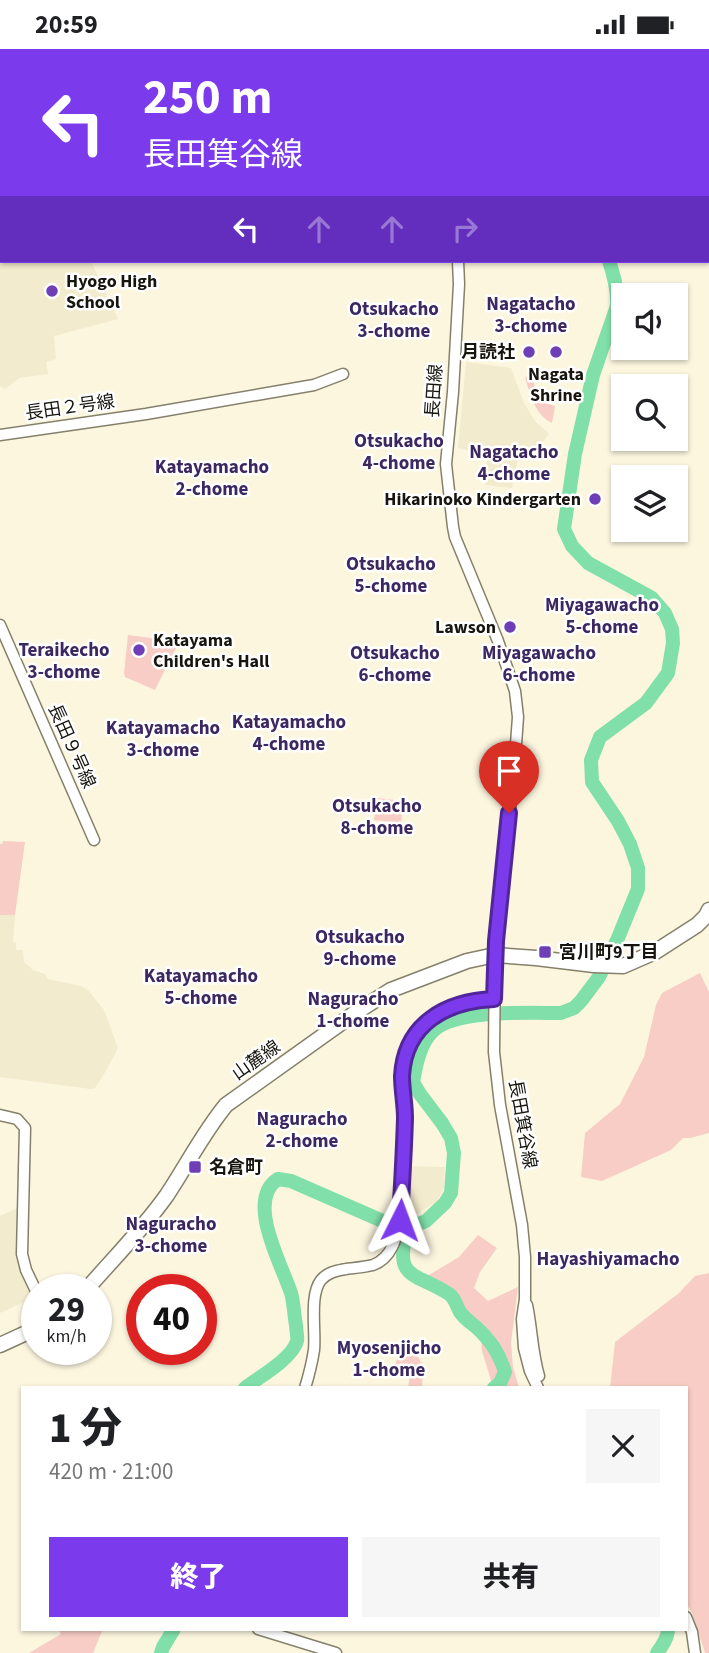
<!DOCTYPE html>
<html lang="ja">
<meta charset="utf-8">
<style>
body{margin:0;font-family:"Source Sans 3","Noto Sans JP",sans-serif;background:#f6f6f6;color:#202124;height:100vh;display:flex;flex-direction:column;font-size:26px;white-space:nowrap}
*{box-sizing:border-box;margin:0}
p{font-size:23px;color:#757577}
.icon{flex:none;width:38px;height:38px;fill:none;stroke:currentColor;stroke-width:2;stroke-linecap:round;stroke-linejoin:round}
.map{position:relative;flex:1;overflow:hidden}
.drawer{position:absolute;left:21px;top:1337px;width:667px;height:245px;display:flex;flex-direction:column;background:#fff;border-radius:0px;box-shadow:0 2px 5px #0004}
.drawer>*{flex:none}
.top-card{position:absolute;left:0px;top:0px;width:710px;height:214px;box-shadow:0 2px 5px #0004;background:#7c3aed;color:#fff;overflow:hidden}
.tools{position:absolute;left:611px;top:234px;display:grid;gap:14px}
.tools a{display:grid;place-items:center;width:77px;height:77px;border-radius:0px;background:#fff;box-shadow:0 2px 5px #0004;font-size:35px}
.speed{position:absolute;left:21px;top:1225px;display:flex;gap:14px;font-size:35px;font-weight:700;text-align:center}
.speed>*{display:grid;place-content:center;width:91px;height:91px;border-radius:50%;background:#fff;box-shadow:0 2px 5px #0004;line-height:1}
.speed small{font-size:18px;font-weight:400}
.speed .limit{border:10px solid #d22;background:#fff;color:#111}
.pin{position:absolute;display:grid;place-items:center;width:60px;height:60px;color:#fff;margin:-72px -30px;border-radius:50% 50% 50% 0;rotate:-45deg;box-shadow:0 0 7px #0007}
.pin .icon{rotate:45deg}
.me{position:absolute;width:77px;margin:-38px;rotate:3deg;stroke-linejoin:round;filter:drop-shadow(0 0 5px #0008)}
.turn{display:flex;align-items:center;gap:24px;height:147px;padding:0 28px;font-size:32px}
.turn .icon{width:91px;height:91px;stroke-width:2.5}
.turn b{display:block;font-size:49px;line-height:60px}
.lanes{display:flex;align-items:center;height:66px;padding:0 28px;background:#0003;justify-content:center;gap:35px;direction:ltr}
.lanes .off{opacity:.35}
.round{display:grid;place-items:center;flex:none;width:74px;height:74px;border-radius:0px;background:#f6f6f6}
.head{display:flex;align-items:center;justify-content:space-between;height:119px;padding:0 28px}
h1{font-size:42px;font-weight:800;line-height:52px}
.cta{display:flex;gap:14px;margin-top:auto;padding:14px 28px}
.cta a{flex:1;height:80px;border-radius:0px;background:#7c3aed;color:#fff;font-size:28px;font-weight:800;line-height:80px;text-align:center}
.cta a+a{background:#f6f6f6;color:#202124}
.status{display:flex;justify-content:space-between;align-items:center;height:49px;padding:0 35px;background:#fff;direction:ltr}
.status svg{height:19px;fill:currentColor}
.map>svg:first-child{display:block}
</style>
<div class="status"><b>20:59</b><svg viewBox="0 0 49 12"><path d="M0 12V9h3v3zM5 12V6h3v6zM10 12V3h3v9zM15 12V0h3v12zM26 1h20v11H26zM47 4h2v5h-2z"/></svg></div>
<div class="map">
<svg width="709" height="1604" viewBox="0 0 709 1604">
<rect width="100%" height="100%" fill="#fcf6df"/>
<path fill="#f3ebcd" d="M2,115V212H91L118,270L54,287L56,310L46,313L48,325L19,329L5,340L0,337V116Z
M466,313L511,319L524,354L535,372L549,385L537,402L518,410L512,439L485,436L487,406L458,399Z
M0,866H15L13,893L16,894V901H23L24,913L33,921L45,925L48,930L81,937L88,941L104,961L118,999L106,1022L95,1039L91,1040L0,1028Z
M406,1117L445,1118L444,1139L437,1152L404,1173Z
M18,1159L17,1207L21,1223L33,1249L0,1264V1167Z"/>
<path fill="#f7cdc5" d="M533,326L535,341L545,348V354L555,357L552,374C535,366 530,345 525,328Z
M128,586L159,590L166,586L181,589L155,641L125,628L124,624Z
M377,749L403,752L401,774L374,771Z
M3,792L25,793L15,866H0V795H2Z
M700,924L709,943V1084L690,1089H683L671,1101L602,1132L581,1128L585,1084L620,1055L644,1008L656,956L662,944Z
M478,1186L497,1199L480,1223L474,1239L488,1252L518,1238L511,1294L513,1318L519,1339H492L493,1338L482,1302L480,1280L458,1269L447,1250L414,1235L459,1208Z
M709,1224V1604H705L692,1564L686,1554V1339H610L615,1293L679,1244L695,1227Z
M414,1302L423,1316L422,1339H408L410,1326L395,1316L399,1305Z
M58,1580H103L93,1604H29L61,1585Z"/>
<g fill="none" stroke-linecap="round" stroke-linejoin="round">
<path stroke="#81e0a9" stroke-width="14" d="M519,0V2
M408,1179C392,1232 416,1223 449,1245C456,1250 456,1257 460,1263C464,1269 471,1274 476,1278C491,1292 499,1304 505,1323L500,1334L494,1339
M245,1339C259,1328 292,1310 297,1292C298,1288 296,1281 296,1276C294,1266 294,1254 291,1244C282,1216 245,1151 278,1130L291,1132L394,1177L408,1179L426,1172L445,1154L451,1144L454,1104L451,1089L442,1074L420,1045L413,1033C416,1016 420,994 433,982C455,960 530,964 561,964L574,959L581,952L599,928L618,889L638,840V819L630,795L618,772L592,733L591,711L600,688L646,654L668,624L673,594L672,580L665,564L652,549L588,514L572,497L564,480L575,405L593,326L617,257C618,241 614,227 609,212
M161,1604L163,1598L174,1580
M657,1604C662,1597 668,1589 668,1580"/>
<defs>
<path id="tertiary" d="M420,0V2
M274,2L280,0
M458,212L459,235L453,343L446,415L453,478L455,488L498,592L515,642L518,668L513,736L501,834L495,906L494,1003L500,1056L522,1176L525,1208V1250L522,1270L524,1299L530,1322L538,1339
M0,386L146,365L314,336L343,325
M0,576L94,791
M0,1066L17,1070L25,1079L22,1205L26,1221L37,1244
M527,1256C532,1280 532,1303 539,1327
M305,1339C309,1326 312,1314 314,1301C316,1282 309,1246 321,1231C328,1223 336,1222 346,1220C354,1219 365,1218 373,1216C392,1209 397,1188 400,1171C402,1137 405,1102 405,1067C405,1053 401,1038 403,1024C407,973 448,952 494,950
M686,1568L692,1583L695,1604
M258,1580L336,1604"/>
<path id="primary" d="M86,1241C113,1210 143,1180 167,1146C187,1116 203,1084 226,1056L355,964L391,941L467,912L495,906L536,909L594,916L623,917L655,903L697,876L706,867L709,861
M0,1296L37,1279"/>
</defs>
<use href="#tertiary" stroke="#85806b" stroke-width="13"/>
<use href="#primary" stroke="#85806b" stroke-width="17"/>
<use href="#tertiary" stroke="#fff" stroke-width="10"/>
<use href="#primary" stroke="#fff" stroke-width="14"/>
</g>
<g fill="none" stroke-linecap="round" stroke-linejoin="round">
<defs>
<path id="route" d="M400,1171C402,1137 404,1103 405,1069C405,1055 402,1041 402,1027C405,974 447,952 494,950L496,892L509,764"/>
</defs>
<use href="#route" stroke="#51269a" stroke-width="18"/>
<use href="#route" stroke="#7c3aed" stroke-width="12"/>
</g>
<g fill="#6d3eb6" stroke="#fff" stroke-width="2.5">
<circle cx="52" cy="242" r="7"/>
<circle cx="529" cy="303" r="7"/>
<circle cx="556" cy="303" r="7"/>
<circle cx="595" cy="450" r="7"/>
<circle cx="510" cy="578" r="7"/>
<circle cx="139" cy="601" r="7"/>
<rect x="538" y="896" width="14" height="14" rx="3.5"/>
<rect x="188" y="1111" width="14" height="14" rx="3.5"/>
</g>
<g text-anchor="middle" stroke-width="5" stroke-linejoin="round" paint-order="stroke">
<g font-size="18" font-weight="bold" fill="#17150d" stroke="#fff" text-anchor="start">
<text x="66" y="238">Hyogo High<tspan x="66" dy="21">School</tspan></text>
<text x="515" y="309" text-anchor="end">月読社</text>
<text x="556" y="331" text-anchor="middle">Nagata<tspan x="556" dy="21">Shrine</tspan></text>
<text x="581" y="456" text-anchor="end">Hikarinoko Kindergarten</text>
<text x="496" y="584" text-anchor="end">Lawson</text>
<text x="153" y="597">Katayama<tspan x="153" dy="21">Children's Hall</tspan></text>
<text x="559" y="909">宮川町9丁目</text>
<text x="209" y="1124">名倉町</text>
</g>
<g font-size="18" fill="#17150d" stroke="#fff">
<text transform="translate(434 342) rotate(-86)" y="6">長田線</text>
<text transform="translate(70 358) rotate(-8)" y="6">長田２号線</text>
<text transform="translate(72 697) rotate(66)" y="6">長田９号線</text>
<text transform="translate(256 1011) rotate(-35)" y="6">山麓線</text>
<text transform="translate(523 1075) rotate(80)" y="6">長田箕谷線</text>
</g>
<g font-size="19" font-weight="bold" fill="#3c2761" stroke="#fff">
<text x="531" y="261">Nagatacho<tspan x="531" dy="22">3-chome</tspan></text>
<text x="394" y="266">Otsukacho<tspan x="394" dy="22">3-chome</tspan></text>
<text x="399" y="398">Otsukacho<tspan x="399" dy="22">4-chome</tspan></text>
<text x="514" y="409">Nagatacho<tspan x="514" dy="22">4-chome</tspan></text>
<text x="212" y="424">Katayamacho<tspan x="212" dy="22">2-chome</tspan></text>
<text x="391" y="521">Otsukacho<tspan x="391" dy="22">5-chome</tspan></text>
<text x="602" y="562">Miyagawacho<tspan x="602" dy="22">5-chome</tspan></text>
<text x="64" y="607">Teraikecho<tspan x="64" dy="22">3-chome</tspan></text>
<text x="395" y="610">Otsukacho<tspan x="395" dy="22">6-chome</tspan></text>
<text x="539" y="610">Miyagawacho<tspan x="539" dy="22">6-chome</tspan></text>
<text x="289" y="679">Katayamacho<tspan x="289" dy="22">4-chome</tspan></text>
<text x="163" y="685">Katayamacho<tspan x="163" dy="22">3-chome</tspan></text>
<text x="377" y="763">Otsukacho<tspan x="377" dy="22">8-chome</tspan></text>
<text x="360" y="894">Otsukacho<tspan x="360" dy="22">9-chome</tspan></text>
<text x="201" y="933">Katayamacho<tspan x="201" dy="22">5-chome</tspan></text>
<text x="353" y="956">Naguracho<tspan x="353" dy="22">1-chome</tspan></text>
<text x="302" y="1076">Naguracho<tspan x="302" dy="22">2-chome</tspan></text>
<text x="171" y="1181">Naguracho<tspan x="171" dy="22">3-chome</tspan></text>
<text x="608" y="1216">Hayashiyamacho</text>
<text x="389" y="1305">Myosenjicho<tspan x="389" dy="22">1-chome</tspan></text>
</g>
</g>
</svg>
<div class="tools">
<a><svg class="icon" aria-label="sound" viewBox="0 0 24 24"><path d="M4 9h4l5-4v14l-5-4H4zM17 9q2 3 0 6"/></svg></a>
<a><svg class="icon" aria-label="search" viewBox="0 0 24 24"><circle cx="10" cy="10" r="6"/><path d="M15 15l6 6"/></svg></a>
<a><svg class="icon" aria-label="layers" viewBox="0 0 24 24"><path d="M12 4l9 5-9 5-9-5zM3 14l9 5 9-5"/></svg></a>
</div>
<div class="speed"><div>29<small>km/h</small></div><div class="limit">40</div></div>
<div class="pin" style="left:509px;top:764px;background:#d93025"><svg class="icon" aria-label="arrive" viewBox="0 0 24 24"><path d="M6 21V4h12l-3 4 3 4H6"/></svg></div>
<svg class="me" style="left:400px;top:1171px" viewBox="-20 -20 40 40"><path d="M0-17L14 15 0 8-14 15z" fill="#7c3aed" stroke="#fff" stroke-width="4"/></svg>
<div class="top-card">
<div class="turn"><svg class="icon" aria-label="left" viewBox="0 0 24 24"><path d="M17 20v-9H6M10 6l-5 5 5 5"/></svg><div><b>250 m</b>長田箕谷線</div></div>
<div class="lanes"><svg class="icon" aria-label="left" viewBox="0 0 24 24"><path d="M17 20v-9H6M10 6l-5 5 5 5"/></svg><svg class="icon off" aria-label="ahead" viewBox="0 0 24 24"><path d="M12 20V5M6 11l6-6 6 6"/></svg><svg class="icon off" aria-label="ahead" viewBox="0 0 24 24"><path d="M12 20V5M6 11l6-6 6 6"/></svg><svg class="icon off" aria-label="right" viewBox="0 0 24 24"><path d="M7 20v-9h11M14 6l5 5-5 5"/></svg></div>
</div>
<section class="drawer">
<div class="head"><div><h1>1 分</h1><p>420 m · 21:00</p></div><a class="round"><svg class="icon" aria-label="close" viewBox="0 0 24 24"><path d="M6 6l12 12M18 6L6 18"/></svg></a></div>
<div class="cta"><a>終了</a><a>共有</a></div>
</section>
</div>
